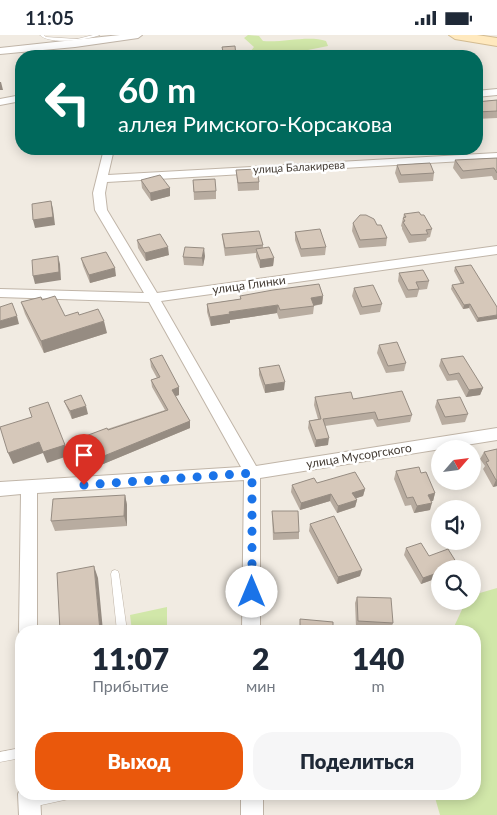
<!DOCTYPE html>
<html lang="ru">
<meta charset="utf-8">
<style>
body{margin:0;font-family:Lato,sans-serif;background:#f6f6f7;color:#1f2937;height:100vh;display:flex;flex-direction:column;font-size:19px;white-space:nowrap}
*{box-sizing:border-box;margin:0}
p{font-size:16px;color:#747a83}
.icon{flex:none;width:28px;height:28px;fill:none;stroke:currentColor;stroke-width:2;stroke-linecap:round;stroke-linejoin:round}
.map{position:relative;flex:1;overflow:hidden}
.details{position:absolute;left:15px;top:590px;width:466px;height:175px;display:flex;flex-direction:column;background:#fff;border-radius:20px;box-shadow:0 2px 12px #0003}
.details>*{flex:none}
.guide{position:absolute;left:15px;top:15px;width:468px;height:105px;border-radius:20px;box-shadow:0 2px 12px #0003;background:#00695c;color:#fff;overflow:hidden}
.needle{width:32px;rotate:62deg}
.controls{position:absolute;left:431px;top:405px;display:grid;gap:10px}
.controls a{display:grid;place-items:center;width:50px;height:50px;border-radius:50%;background:#fff;box-shadow:0 2px 12px #0003;font-size:25px}
.pin{position:absolute;display:grid;place-items:center;width:42px;height:42px;color:#fff;margin:-51px -21px;border-radius:50% 50% 50% 0;rotate:-45deg;box-shadow:0 0 5px #0007}
.pin .icon{rotate:45deg}
.me{position:absolute;width:55px;margin:-28px;rotate:0deg;stroke-linejoin:round;filter:drop-shadow(0 0 4px #0008)}
.turn{display:flex;align-items:center;gap:18px;height:105px;padding:0 20px;font-size:22px}
.turn .icon{width:65px;height:65px;stroke-width:2.5}
.turn b{display:block;font-size:35px;line-height:42px}
.eta{display:flex;justify-content:space-evenly;align-items:center;height:85px;text-align:center}
.eta b{font-size:30px;font-weight:800;line-height:35px}
.primary-button{display:flex;gap:10px;margin-top:auto;padding:10px 20px}
.primary-button a{flex:1;height:58px;border-radius:20px;background:#ea580c;color:#fff;font-size:20px;font-weight:800;line-height:58px;text-align:center}
.primary-button a+a{background:#f6f6f7;color:#1f2937}
.status{display:flex;justify-content:space-between;align-items:center;height:35px;padding:0 25px;background:#fff;direction:ltr}
.status svg{height:14px;fill:currentColor}
.map>svg:first-child{display:block}
</style>
<div class="status"><b>11:05</b><svg viewBox="0 0 49 12"><path d="M0 12V9h3v3zM5 12V6h3v6zM10 12V3h3v9zM15 12V0h3v12zM26 1h20v11H26zM47 4h2v5h-2z"/></svg></div>
<div class="map">
<svg width="497" height="780" viewBox="0 0 497 780">
<rect width="100%" height="100%" fill="#f1ebe2"/>
<path fill="#d1e7a9" d="M248,0L259,1L263,6C282,8 309,0 326,6L328,11L308,15L256,19L250,17L254,12L244,3Z
M497,553V780H440L434,759H475V596H452L466,566H472L473,560Z
M167,572V596H132L130,580Z"/>
<g fill="none" stroke-linecap="round" stroke-linejoin="round">
<defs>
<path id="lane" d="M40,0H44L46,2L77,4L93,0H100C88,5 49,10 40,0Z
M115,535L118,536L119,539L127,596H117L111,539L112,536Z
M21,713V723L0,727V717Z
M46,759H74L73,763L69,764L32,772L28,771L27,767L28,763Z"/>
<path id="street" d="M120,0H142L138,3L75,12L0,19V13Z
M138,16L142,19L141,21H133L135,17Z
M497,54V60L476,62V56Z
M21,60V66L0,70V64Z
M104,114H114L108,140L497,118V124L107,147L105,158L107,175L157,258L497,211V219L161,266L256,431L497,393V405L260,443V596H242L244,445L37,458V596H21V602L19,596L21,459L0,461V447L241,432L149,267L0,262V254L144,258L95,175L93,158Z
M21,752V759H40L41,780H19L18,759Z
M241,759H263V780H241Z"/>
<path id="secondary" d="M449,0H477L497,3V11L455,4Z"/>
</defs>
<use href="#lane" stroke="#c0b5a8" stroke-width="1"/>
<use href="#street" stroke="#c0b5a8" stroke-width="2"/>
<use href="#secondary" stroke="#d3bb90" stroke-width="2"/>
<use href="#lane" fill="#fff" fill-rule="evenodd"/>
<use href="#street" fill="#fff" fill-rule="evenodd"/>
<use href="#secondary" fill="#ffe9be" fill-rule="evenodd"/>
</g>
<path fill="#b8aca0" d="M497,65V83L476,84V67Z
M497,123V145H494L492,141L461,144L453,133L455,125Z
M397,130L434,138L433,146L399,148L395,138Z
M236,135L259,147V155L238,156Z
M141,145L170,153V161L151,166L142,153Z
M193,145L216,156V164L194,165Z
M404,179L421,180L432,194L430,202L427,203L426,206L409,208L402,194V192L401,191Z
M353,188L377,190L387,203L386,211L359,213L352,196Z
M295,197L326,212L325,220L301,222L295,205Z
M222,199L263,210V213L274,223L273,231L260,233L256,222V218L225,221L223,207Z
M137,205L169,220L146,226L138,213Z
M205,221L203,231L184,230L183,222Z
M81,223L116,241L90,248L83,231Z
M455,232L497,272L477,287L469,273L463,274L451,254L452,250L461,249L454,236Z
M399,238L429,246L427,254L419,255L417,262L406,263L398,246Z
M354,253L382,269L380,277L360,280L352,261Z
M240,261H323L322,269L314,271L313,279L279,284L277,278L230,285V288L211,291L207,277V269L240,264Z
M42,265L65,281L107,298L44,318L25,279L21,267Z
M379,310L406,328L404,336L386,338L377,318Z
M150,324L179,360L175,361L190,386V393L96,432L85,410L83,402L165,375L152,352L151,345L157,343L151,332Z
M441,324L483,353L480,360L466,362L457,345L447,346L439,331Z
M259,333L284,355L265,358L259,340Z
M315,362L353,364L412,380L410,387L377,392L373,384L325,391L328,410L315,412L308,393L309,386L318,384L314,370Z
M437,365L468,379L465,387L442,390L435,372Z
M64,366L88,379L72,384L67,373Z
M497,414V451L493,452L483,434L485,431L480,424L484,417Z
M396,436L421,438L435,458L433,466H431L430,475L414,478L411,470L405,471L394,444Z
M317,448L365,454L363,461L356,463L357,465L355,472L337,478L330,466L300,475L291,457L292,450Z
M125,460L127,470V491L55,496L51,486Z
M272,476L299,497V504L273,505Z
M310,489L360,541L337,549L309,496Z
M406,513L429,521L440,534V542L421,549L404,520Z
M357,562L393,588L391,594L356,592L355,568Z"/>
<path fill="#968c82" d="M0,47H1L3,55H0Z
M170,153V161L151,166L150,158Z
M51,166L53,174L55,190L35,193L33,185Z
M168,212L169,220L146,226L145,218Z
M204,213L205,221L203,231L202,223Z
M58,221L60,229L61,245L35,249L33,241Z
M274,223L273,231L260,233V225Z
M115,233L116,241L90,248L89,240Z
M323,261L322,269L310,271L311,263Z
M470,269L469,273L463,274L464,270Z
M278,270L277,278L230,285V288L211,291L210,282L229,277Z
M497,280V284L477,287L478,283Z
M17,281L19,289L0,294V286Z
M104,286L107,298L44,318L41,306Z
M285,347L284,355L265,358V350Z
M179,352V360L173,362L172,355Z
M483,353L480,360L466,362L469,355Z
M86,371L88,379L72,384L70,376Z
M190,386V393L96,432L94,425Z
M329,403L328,410L315,412L316,405Z
M39,407L65,410L68,421L47,428L43,418L13,429L8,418Z
M496,445H497V451L493,452Z
M365,454L363,461L351,465L352,458Z
M435,458L433,466L426,467L428,460Z
M331,459L330,466L300,475L301,468Z
M125,460L127,470V491L124,481Z
M357,465L355,472L337,478L338,471Z
M432,468L430,475L414,478L417,471Z
M458,530L457,534H448Z
M94,531L98,543L103,596H100Z
M362,535L360,541L337,549L338,542Z
M440,537V542L421,549L423,543Z"/>
<path fill="#d6c8ba" stroke="#968c82" d="M235,11L236,21H224L222,12Z
M497,65V76L477,77L476,76V67Z
M497,123V138L494,133L463,136L455,125Z
M430,128L434,138L401,140L397,130Z
M257,134L259,147L238,148L236,135Z
M160,140L170,153L150,158L141,145Z
M215,144L216,156L194,157L193,145Z
M51,166L53,182L33,185L32,169Z
M419,177L421,180H424L432,194L426,195L428,199L411,200L403,187L405,186L403,183L406,182L404,179Z
M360,180H366L374,184L377,190H381L387,203L360,205L353,188Z
M320,194L326,212L301,214L295,197Z
M259,196L263,210L225,213L222,199Z
M160,199L168,212L145,218L137,205Z
M185,212L204,213L202,223L183,222Z
M269,212L274,223L260,225L256,214Z
M106,217L115,233L89,240L81,223Z
M58,221L59,237L33,241L32,225Z
M471,230L497,272V280L478,283L470,269L464,270L452,250L464,248L455,232Z
M423,235L429,246L416,247L419,254L408,255L399,238Z
M319,249L323,261L311,263L314,271L280,275L278,270L229,277L230,279L210,282L207,269L241,264L240,261L273,255Z
M373,250L382,269L362,272L354,253Z
M55,261L65,281L78,277L79,280L98,274L104,286L41,306L21,267L41,262L42,265Z
M12,268L17,281L0,286V272Z
M397,307L406,328L388,331L379,310Z
M162,320L179,352L172,355L190,386L94,425L83,402L107,393L108,395L168,375L151,345L160,342L150,324Z
M463,321L483,353L469,355L459,338L449,340L441,324Z
M279,330L285,347L265,350L259,333Z
M402,356L412,380L378,385L375,377L323,384L329,403L316,405L309,386L321,384L315,362L351,357L353,364Z
M81,360L86,371L70,376L64,366Z
M460,362L468,379L445,382L437,365Z
M48,367L65,410L43,417L39,407L8,418L0,392L32,382L29,373Z
M497,414V445H496L486,427L489,426L484,417Z
M419,432L421,438L426,437L435,458L428,460L432,468L417,471L413,462L407,463L396,436Z
M355,437L365,454L352,458L357,465L338,471L331,459L301,468L292,450L314,443L317,448Z
M125,460L124,481L51,486L53,464Z
M272,476H298L299,497L274,498Z
M334,481L362,535L338,542L310,489Z
M421,508L429,521L448,514L458,530L448,534H440V537L423,543L406,513Z
M94,531L100,596H60L57,538Z
M357,562L391,563L393,588L358,586Z
M300,584L333,587V596H300Z"/>
<g fill="none" stroke-linecap="round" stroke-linejoin="round">
<path stroke="#1a73e8" stroke-width="9" stroke-dasharray="0 16.2" d="M84,450L252,438V557"/>
</g>
<g text-anchor="middle" stroke-width="5" stroke-linejoin="round" paint-order="stroke">
<g font-size="11" fill="#433b33" stroke="#fff">
<text transform="translate(299 132) rotate(-3)" y="4">улица Балакирева</text>
</g>
<g font-size="12" fill="#433b33" stroke="#fff">
<text transform="translate(249 250) rotate(-8)" y="4">улица Глинки</text>
<text transform="translate(359 421) rotate(-9)" y="4">улица Мусоргского</text>
</g>
</g>
</svg>
<div class="controls">
<a><svg class="needle" viewBox="-14 -14 28 28"><path d="M0-13l5 13h-10z" fill="#e53935"/><path d="M0 13l5-13h-10z" fill="#747a83"/></svg></a>
<a><svg class="icon" aria-label="sound" viewBox="0 0 24 24"><path d="M4 9h4l5-4v14l-5-4H4zM17 9q2 3 0 6"/></svg></a>
<a><svg class="icon" aria-label="search" viewBox="0 0 24 24"><circle cx="10" cy="10" r="6"/><path d="M15 15l6 6"/></svg></a>
</div>
<div class="pin" style="left:84px;top:450px;background:#d93025"><svg class="icon" aria-label="arrive" viewBox="0 0 24 24"><path d="M6 21V4h12l-3 4 3 4H6"/></svg></div>
<svg class="me" style="left:252px;top:557px" viewBox="-20 -20 40 40"><circle r="19" fill="#fff"/><path d="M0-13L10 11 0 6-10 11z" fill="#1a73e8"/></svg>
<div class="guide">
<div class="turn"><svg class="icon" aria-label="left" viewBox="0 0 24 24"><path d="M17 20v-9H6M10 6l-5 5 5 5"/></svg><div><b>60 m</b>аллея Римского-Корсакова</div></div>
</div>
<section class="details">
<div class="eta">
<div><b>11:07</b><p>Прибытие</p></div>
<div><b>2</b><p>мин</p></div>
<div><b>140</b><p>m</p></div>
</div>
<div class="primary-button"><a>Выход</a><a>Поделиться</a></div>
</section>
</div>
